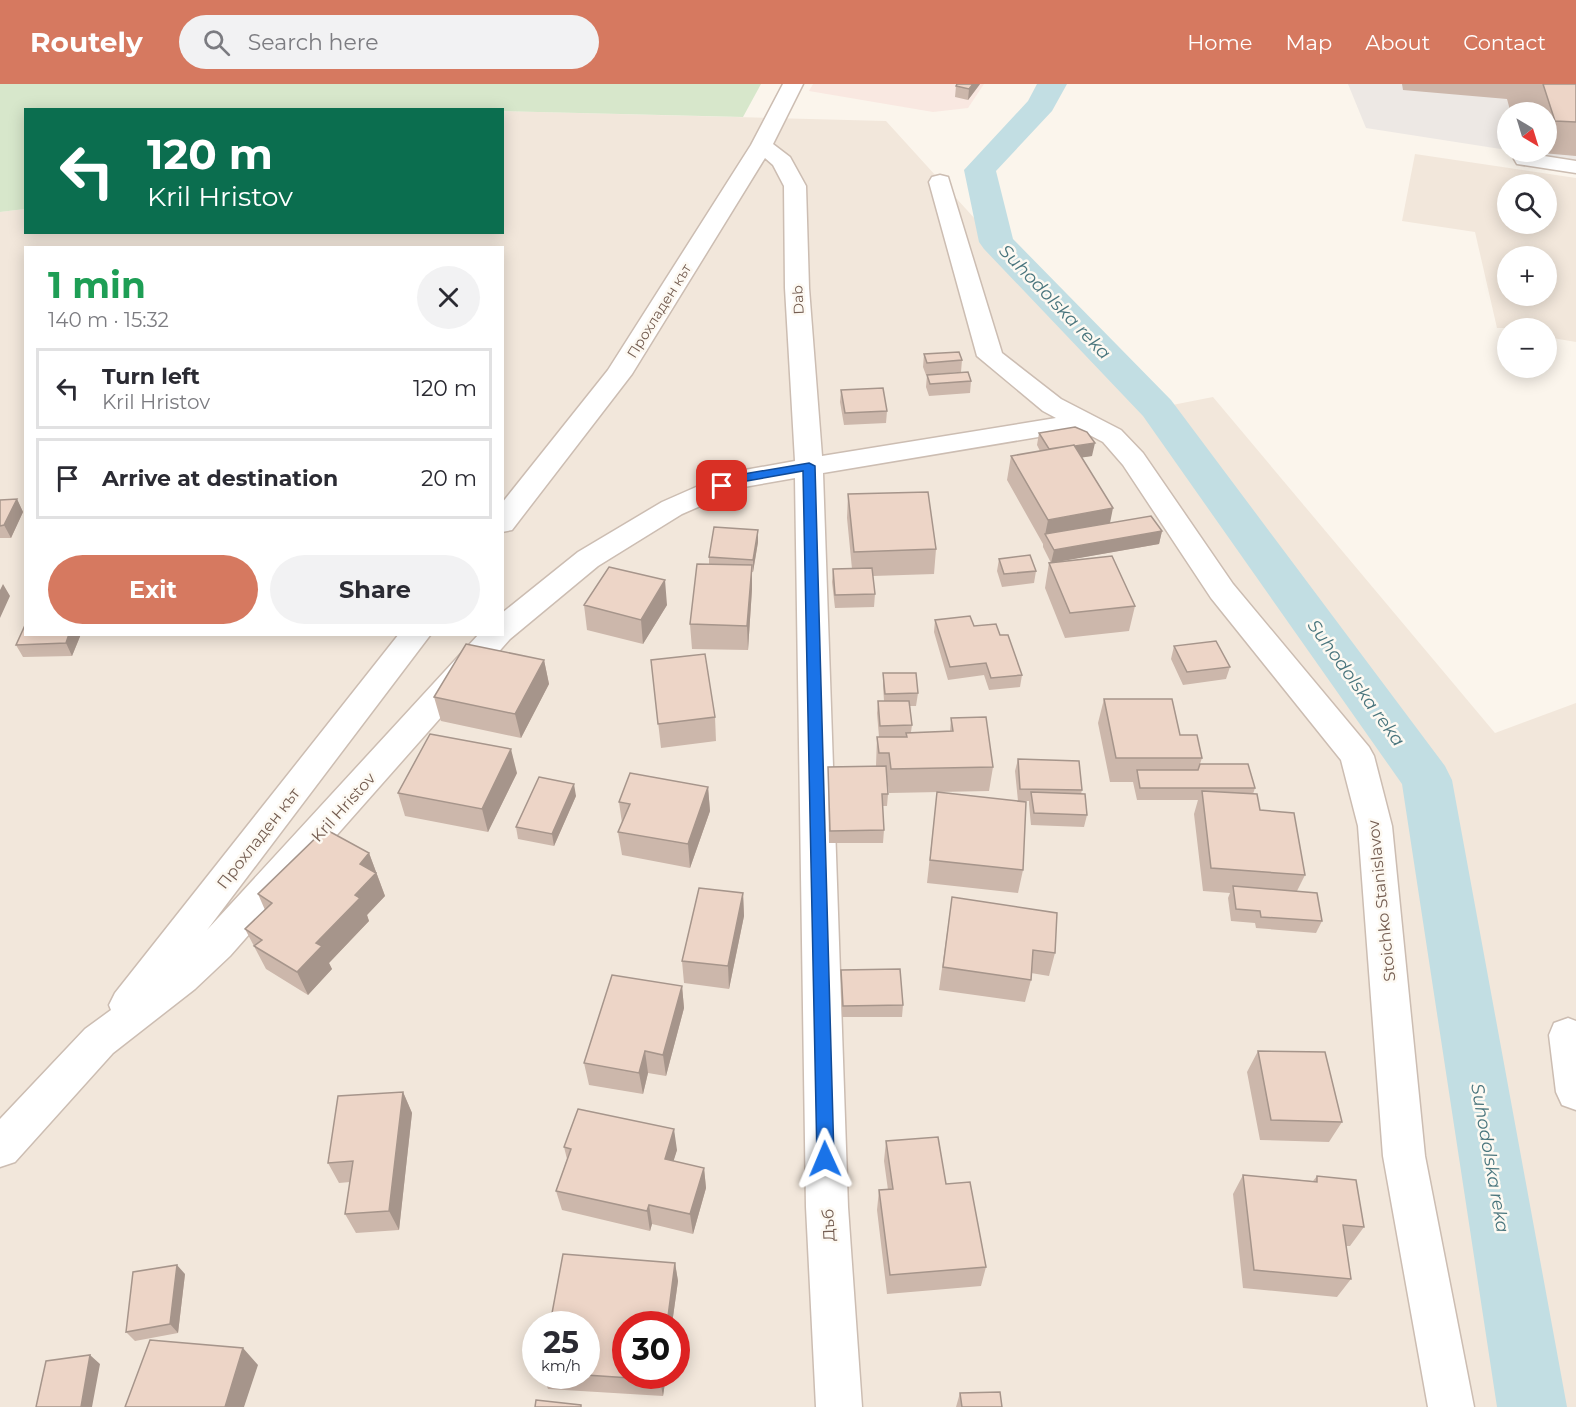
<!DOCTYPE html>
<meta charset="utf-8">
<style>
body{margin:0;font-family:Montserrat,sans-serif;background:#f2f2f3;color:#2b2b33;height:100vh;display:flex;flex-direction:column;font-size:22px;white-space:nowrap}
*{box-sizing:border-box;margin:0}
p{font-size:20px;color:#7c7c81}
.icon{flex:none;width:33px;height:33px;fill:none;stroke:currentColor;stroke-width:2;stroke-linecap:round;stroke-linejoin:round}
.map{position:relative;flex:1;overflow:hidden}
.sheet{position:absolute;left:24px;top:162px;width:480px;height:390px;display:flex;flex-direction:column;background:#fff;border-radius:0px;box-shadow:0 3px 15px #0003}
.sheet>*{flex:none}
.banner{position:absolute;left:24px;top:24px;width:480px;height:126px;border-radius:0px;box-shadow:0 3px 15px #0003;background:#0b6e4f;color:#fff;overflow:hidden}
.needle{width:39px;rotate:142deg}
.buttons{position:absolute;left:1497px;top:18px;display:grid;gap:12px}
.buttons a{display:grid;place-items:center;width:60px;height:60px;border-radius:50%;background:#fff;box-shadow:0 3px 15px #0003;font-size:30px}
.speed{position:absolute;left:522px;top:1227px;display:flex;gap:12px;font-size:30px;font-weight:700;text-align:center}
.speed>*{display:grid;place-content:center;width:78px;height:78px;border-radius:50%;background:#fff;box-shadow:0 3px 15px #0003;line-height:1}
.speed small{font-size:15px;font-weight:400}
.speed .limit{border:9px solid #d22;background:#fff;color:#111}
.pin{position:absolute;display:grid;place-items:center;width:51px;height:51px;color:#fff;margin:-26px;border-radius:12px;box-shadow:0 3px 9px #0006}
.me{position:absolute;width:66px;margin:-33px;rotate:359deg;stroke-linejoin:round;filter:drop-shadow(0 0 4px #0008)}
.turn{display:flex;align-items:center;gap:21px;height:126px;padding:0 24px;font-size:27px}
.turn .icon{width:78px;height:78px;stroke-width:2.5}
.turn b{display:block;font-size:42px;line-height:51px}
.round{display:grid;place-items:center;flex:none;width:63px;height:63px;border-radius:32px;background:#f2f2f3}
.overview{display:flex;align-items:center;justify-content:space-between;height:102px;padding:0 24px}
h1{font-size:36px;font-weight:700;line-height:45px;color:#1e9e55}
.primary-button{display:flex;gap:12px;margin-top:auto;padding:12px 24px}
.primary-button a{flex:1;height:69px;border-radius:36px;background:#d67960;color:#fff;font-size:24px;font-weight:700;line-height:69px;text-align:center}
.primary-button a+a{background:#f2f2f3;color:#2b2b33}
ul{padding:0;list-style:none}
li{display:flex;align-items:center;gap:18px;height:81px;margin:0 12px 9px;padding:0 12px;border:3px solid #e1e1e2;border-radius:0px}
li div{flex:1}
li b{display:block;font-size:22px}
li em{font-style:normal}
header{display:flex;align-items:center;gap:36px;box-sizing:border-box;height:84px;padding:0 30px;background:#d67960;color:#fff}
header strong{font-size:28px}
nav{display:flex;gap:33px;margin-inline-start:auto;font-size:21px}
.search{width:420px;height:54px;background:#f2f2f3;display:flex;align-items:center;gap:15px;box-sizing:border-box;padding:0 21px;border-radius:33px;color:#7c7c81;font-size:22px}
.map>svg:first-child{display:block}
</style>
<header>
<strong>Routely</strong>
<div class="search"><svg class="icon" aria-label="search" viewBox="0 0 24 24"><circle cx="10" cy="10" r="6"/><path d="M15 15l6 6"/></svg>Search here</div>
<nav><a>Home</a><a>Map</a><a>About</a><a>Contact</a></nav>
</header>
<div class="map">
<svg width="1576" height="1323" viewBox="0 0 1576 1323">
<rect width="100%" height="100%" fill="#fbf5ec"/>
<path fill="#f2e7db" fill-rule="evenodd" d="M503,27L886,37L996,158L1157,324L1213,313L1495,649L1576,619V1323H0V128L25,125L26,148H502ZM26,164H502V550H26ZM536,1240H586V1292H536ZM626,1240H676V1292H626Z
M1415,70L1576,94V258L1547,253L1546,244H1497L1475,148L1402,137ZM1508,100H1546V140H1508ZM1508,172H1546V212H1508Z"/>
<path fill="#f9e8e1" d="M813,0H984L968,24L933,28L809,7Z"/>
<path fill="#ede8e4" d="M1348,0H1576V77L1516,68H1546V28H1508L1507,66L1366,44Z"/>
<path fill="#d7e7cb" d="M0,0H761L743,33L503,27L502,26H26L25,125L0,128Z"/>
<g fill="none" stroke-linecap="round" stroke-linejoin="round">
<path fill="#c2dee3" fill-rule="evenodd" d="M1037,0H1067L1052,27L996,87L1013,155L1171,316L1445,682L1452,696L1567,1323H1497L1402,700L1143,332L984,165L979,158L964,86L1028,17Z"/>
<defs>
<path id="minor" d="M783,0H803L773,60L790,73L806,102L809,204L822,372L1056,334L1043,327L977,272L929,98L932,93L940,91L948,93L1002,269L1061,315L1121,346L1143,369L1233,500L1369,663L1374,672L1392,742L1425,1072L1474,1323H1428L1383,1072L1358,742L1341,676L1211,514L1123,381L1103,358L1080,346L823,389L848,1123L862,1323H816L806,1123L795,394L744,403L682,430L598,482L510,555L230,872L195,905L113,969L15,1078L0,1083V1035L85,945L111,926L109,921L115,909L399,550H431L207,846L479,550H502V529L578,468L662,418L728,389L795,377L785,204L784,102L773,81L765,74L632,290L512,446L502,448V419L608,286L751,61Z
M1525,69L1576,77V89L1517,80L1514,75L1517,70Z
M1568,934L1576,937V1026L1562,1021L1556,1008L1549,951L1554,939Z"/>
</defs>
<use href="#minor" stroke="#ccbdb2" stroke-width="3"/>
<use href="#minor" fill="#fff" fill-rule="evenodd"/>
</g>
<path fill="#ccb7ab" d="M980,0L968,16L955,13L956,2Z
M1402,0H1576V72L1542,69L1541,68H1546V28H1530L1510,26L1507,15L1403,6Z
M924,270L962,276L961,288L926,291L923,283Z
M927,291L971,297L970,309L929,312L926,303Z
M841,306L887,327L886,339L844,341L840,318Z
M1039,349L1092,372L1082,373L1110,439L1162,447L1159,460L1055,478L1135,522L1129,547L1065,554L1045,504L1049,479H1051L1043,463V460L1007,396L1011,372L1040,367L1037,361Z
M848,410L936,465L934,490L873,492L875,510L874,523L835,524L832,498L833,485H852L847,434Z
M17,415L23,428L11,454H0V416Z
M758,458L753,488H752V505L748,566L692,565L690,540L709,480V473Z
M999,475L1036,487L1034,499L1002,503L997,487Z
M584,521H667L643,560L587,546Z
M935,536L974,542L1000,551L1022,591L1020,603L989,606L984,591L948,596L934,548Z
M26,550H81L72,572L23,573L16,561Z
M1174,562L1230,583L1226,595L1183,601L1171,575Z
M544,576L549,600L521,654L441,637L434,613Z
M651,576L715,633L716,657L661,664Z
M883,589L918,609L916,622H910L912,641L911,648H950L951,634L993,683L989,707L889,709L887,693L888,710L887,722H882L884,746L883,759H829L828,683L876,682L877,653H879L877,629L878,617H884L883,602Z
M1104,615L1180,651L1202,674L1200,680L1255,704L1253,710L1260,726L1305,791L1297,807L1322,837L1316,849L1256,844L1255,839L1231,837L1228,814L1230,809L1203,807L1194,730L1198,716H1137L1133,698H1110L1098,639Z
M1018,675L1082,706L1081,710L1087,731L1084,743L1031,741L1029,720V717H1018L1015,687Z
M517,689L488,748L405,732L398,709Z
M708,703L710,727L690,784L622,771L618,748L622,739L619,718Z
M937,708L1023,786L1018,809L927,799Z
M576,712L554,762L518,755L516,743Z
M369,769L385,812L367,831L369,837L329,879L332,885L308,911L266,885L245,845L265,826L258,810Z
M743,809L744,832L729,905L684,899L682,877Z
M952,813L1055,869L1049,892L1031,889V896L1025,918L939,906Z
M841,886L903,921L902,933H842L841,898Z
M682,902L684,924L666,992L648,989L643,1010L589,1001L584,979Z
M1258,967L1342,1038L1329,1058L1260,1056L1247,988Z
M403,1008L412,1029L399,1146L356,1149L345,1130L350,1098L339,1099L328,1079Z
M886,1057L946,1100L986,1183L981,1202L887,1210L877,1126L879,1106H888L884,1077Z
M564,1063L677,1066L673,1077L704,1084L706,1104L693,1150L652,1140L650,1147L562,1126L556,1107L567,1075Z
M1243,1091L1313,1097L1317,1092L1364,1143L1350,1162H1346L1351,1195L1337,1213L1243,1204L1233,1110Z
M563,1170L675,1179L678,1197L672,1240H626V1292H666L663,1312L548,1305L543,1292H586V1240H550Z
M185,1190L178,1249L135,1257L126,1248Z
M960,1309L1002,1323H956Z"/>
<path fill="#a6958b" d="M973,0H980L968,16L969,5Z
M1095,359L1092,372L1047,379L1049,366Z
M17,415L23,428L11,454L4,441Z
M1113,424L1108,449L1045,451L1048,436Z
M758,446V458L753,488V476Z
M1162,447L1159,460L1051,479L1054,466Z
M752,481V505L748,566L747,542Z
M665,496L667,521L643,560L641,536Z
M3,500L10,512L0,534V506Z
M69,550H81L72,572L66,559Z
M544,576L549,600L521,654L515,630Z
M511,665L517,689L488,748L482,725Z
M574,700L576,712L554,762L552,750Z
M708,703L710,727L690,784L688,760Z
M369,769L385,812L367,831L369,837L329,879L332,885L308,911L297,888L316,859L355,811L360,780Z
M743,809L744,832L729,905L728,882Z
M682,902L684,924L666,992L663,971Z
M645,967L648,989L643,1010L639,989Z
M403,1008L412,1029L399,1146L389,1127Z
M674,1045L677,1066L668,1095L665,1075Z
M704,1084L706,1104L693,1150L690,1130Z
M649,1121L652,1140L650,1147L647,1127Z
M675,1179L678,1197L672,1240H667Z
M177,1181L185,1190L178,1249L170,1240Z
M243,1264L258,1281L244,1323H225Z
M90,1271L100,1280L92,1323H81Z
M660,1292H666L663,1312L660,1296Z"/>
<path fill="#edd5c7" stroke="#a6958b" stroke-width="1.5" d="M957,0H973L969,5L956,2Z
M1543,0H1576V38L1555,37Z
M959,268L962,276L927,279L924,270Z
M968,288L971,297L930,300L927,291Z
M883,304L887,327L845,329L841,306Z
M1075,343L1087,348L1095,359L1075,362L1074,361L1049,365L1039,349Z
M1074,361L1113,424L1048,436L1011,372Z
M928,408L936,465L854,468L848,410Z
M17,415L4,441L0,442V416Z
M1151,432L1162,447L1054,466L1045,450Z
M714,443L758,446L753,476L709,473Z
M1030,471L1036,487L1004,490L999,475Z
M1112,472L1135,522L1070,529L1049,479Z
M697,480L752,481L747,542L690,540Z
M609,483L665,496L641,536L584,521Z
M872,484L875,510L835,511L833,485Z
M970,532L974,542L996,540L1000,551H1008L1022,591L991,594L986,579L950,583L935,536Z
M26,539V550H69L66,559L16,561Z
M1216,557L1230,583L1187,588L1174,562Z
M466,560L544,576L515,630L434,613Z
M705,570L715,633L658,640L651,576Z
M883,589H916L918,609L885,610Z
M1104,615H1172L1180,651H1197L1202,674H1116Z
M878,617H909L912,641L880,642Z
M986,633L993,683L891,685L889,669H879L877,653H907L906,649L953,647L951,634Z
M430,650L511,665L482,725L398,709Z
M1018,675L1079,677L1082,706L1020,705Z
M1200,680H1248L1255,704H1140L1137,686H1198Z
M886,682L888,710H882L884,746L830,747L828,683Z
M630,689L708,703L688,760L618,748L630,720L619,718Z
M539,693L574,700L552,750L516,743Z
M1202,707L1257,710L1260,726L1294,729L1305,791L1211,784Z
M937,708L1026,718L1023,786L930,776Z
M1031,708L1085,710L1087,731L1034,729Z
M325,745L369,769L360,780L376,789L355,811L360,814L316,859L322,862L297,888L254,862L262,856L245,845L272,819L258,810Z
M1233,802L1317,809L1322,837L1261,833L1260,827L1236,825Z
M699,804L743,809L728,882L682,877Z
M952,813L1057,829L1055,869L1033,866L1031,896L943,883Z
M900,885L903,921L843,922L841,886Z
M612,891L682,902L663,971L645,967L639,989L584,979Z
M1258,967L1325,968L1342,1038L1271,1036Z
M403,1008L389,1127L345,1130L353,1077L328,1079L338,1012Z
M578,1025L674,1045L665,1075L704,1084L690,1130L649,1121L647,1127L556,1107L571,1065L564,1063Z
M938,1053L946,1100L970,1098L986,1183L890,1191L879,1106L893,1105L886,1057Z
M1243,1091L1317,1098V1092L1356,1096L1364,1143L1343,1141L1351,1195L1254,1186Z
M563,1170L675,1179L667,1240H626V1292H660V1296L586,1291V1240H550Z
M177,1181L170,1240L126,1248L133,1188Z
M150,1256L243,1264L225,1323H125Z
M90,1271L81,1323H36L46,1277Z
M1000,1308L1002,1323H962L960,1309Z
M536,1316L581,1321V1323H535Z"/>
<path fill="#1a73e8" stroke="#114b97" stroke-width="1.5" d="M809,379L815,382L834,1075L831,1081L825,1083L819,1081L817,1075L803,387L741,398L722,406L716,402L738,391Z"/>
<g text-anchor="middle" stroke-width="5" stroke-linejoin="round" paint-order="stroke">
<g font-size="14" fill="#745d51" stroke="#fdf9f2">
<text transform="translate(798 216) rotate(-93)" y="5">Dab</text>
<text transform="translate(659 227) rotate(-58)" y="5">Прохладен кът</text>
</g>
<g font-size="16" fill="#745d51" stroke="#fdf9f2">
<text transform="translate(343 723) rotate(-48)" y="6">Kril Hristov</text>
<text transform="translate(258 754) rotate(-52)" y="6">Прохладен кът</text>
<text transform="translate(1381 817) rotate(-96)" y="6">Stoichko Stanislavov</text>
<text transform="translate(828 1141) rotate(-93)" y="6">Дъб</text>
</g>
<g font-size="18" font-style="italic" fill="#49757d" stroke="#fdf9f2">
<text transform="translate(1055 218) rotate(46)" y="6">Suhodolska reka</text>
<text transform="translate(1356 599) rotate(54)" y="6">Suhodolska reka</text>
<text transform="translate(1490 1074) rotate(80)" y="6">Suhodolska reka</text>
</g>
</g>
</svg>
<div class="buttons">
<a><svg class="needle" viewBox="-14 -14 28 28"><path d="M0-13l5 13h-10z" fill="#e53935"/><path d="M0 13l5-13h-10z" fill="#7c7c81"/></svg></a>
<a><svg class="icon" aria-label="search" viewBox="0 0 24 24"><circle cx="10" cy="10" r="6"/><path d="M15 15l6 6"/></svg></a>
<a>+</a>
<a>−</a>
</div>
<div class="speed"><div>25<small>km/h</small></div><div class="limit">30</div></div>
<div class="pin" style="left:722px;top:402px;background:#d93025"><svg class="icon" aria-label="arrive" viewBox="0 0 24 24"><path d="M6 21V4h12l-3 4 3 4H6"/></svg></div>
<svg class="me" style="left:825px;top:1075px" viewBox="-20 -20 40 40"><path d="M0-17L14 15 0 8-14 15z" fill="#1a73e8" stroke="#fff" stroke-width="4"/></svg>
<div class="banner">
<div class="turn"><svg class="icon" aria-label="left" viewBox="0 0 24 24"><path d="M17 20v-9H6M10 6l-5 5 5 5"/></svg><div><b>120 m</b>Kril Hristov</div></div>
</div>
<section class="sheet">
<div class="overview"><div><h1>1 min</h1><p>140 m · 15:32</p></div><a class="round"><svg class="icon" aria-label="close" viewBox="0 0 24 24"><path d="M6 6l12 12M18 6L6 18"/></svg></a></div>
<ul>
<li><svg class="icon" aria-label="left" viewBox="0 0 24 24"><path d="M17 20v-9H6M10 6l-5 5 5 5"/></svg><div><b>Turn left</b><p>Kril Hristov</p></div><em>120 m</em></li>
<li><svg class="icon" aria-label="arrive" viewBox="0 0 24 24"><path d="M6 21V4h12l-3 4 3 4H6"/></svg><div><b>Arrive at destination</b></div><em>20 m</em></li>
</ul>
<div class="primary-button"><a>Exit</a><a>Share</a></div>
</section>
</div>
